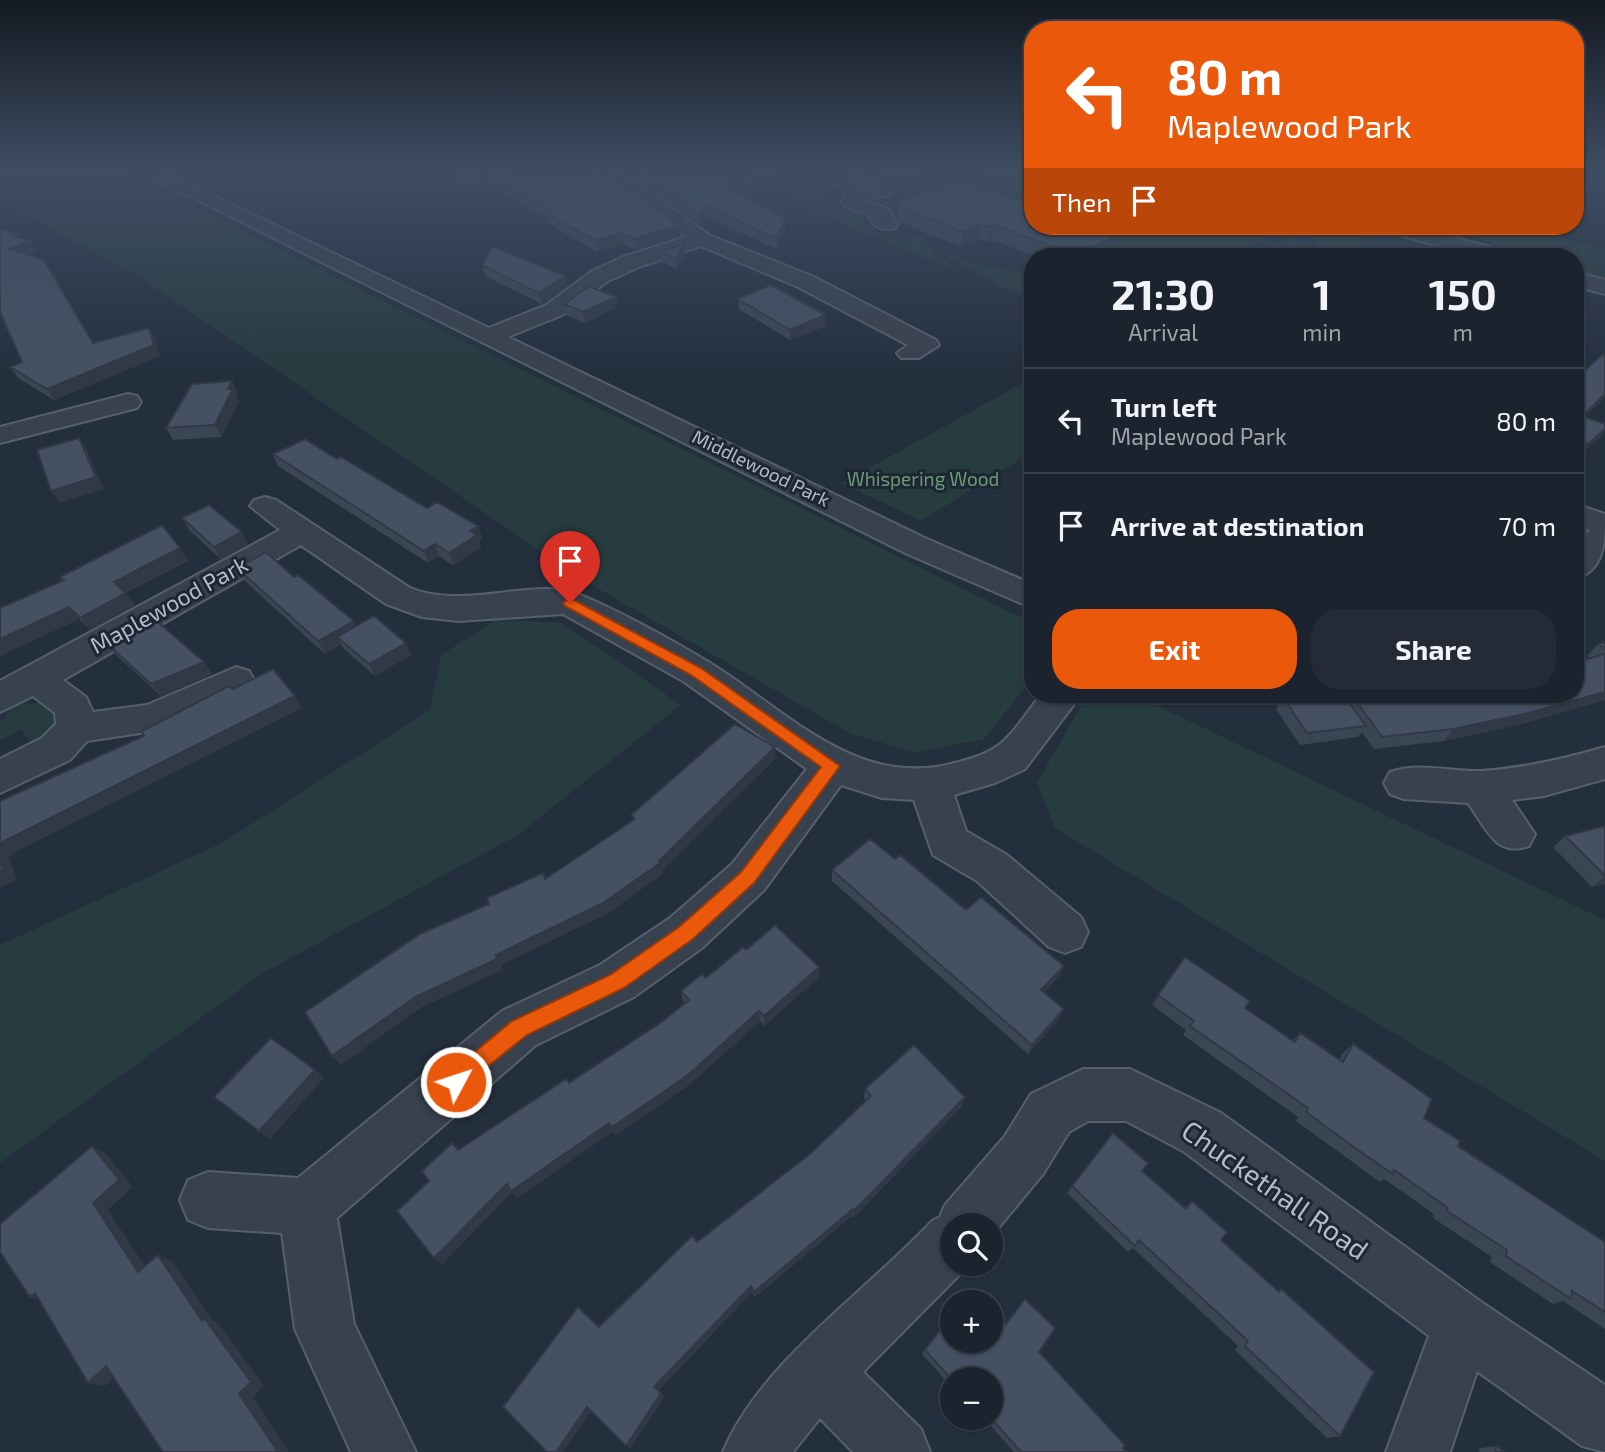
<!DOCTYPE html>
<meta charset="utf-8">
<style>
body{margin:0;font-family:"Exo 2",sans-serif;background:#242b36;color:#f1f3f6;height:100vh;display:flex;flex-direction:column;font-size:26px;white-space:nowrap}
*{box-sizing:border-box;margin:0}
p{font-size:23px;color:#a0a4aa}
.icon{flex:none;width:38px;height:38px;fill:none;stroke:currentColor;stroke-width:2;stroke-linecap:round;stroke-linejoin:round}
.map{position:relative;flex:1;overflow:hidden}
.side{position:absolute;left:1024px;top:248px;width:560px;height:455px;display:flex;flex-direction:column;background:#1b232e;border-radius:28px;box-shadow:0 2px 5px #0004,0 0 0 2px #39404a}
.side>*{flex:none}
.guide{position:absolute;left:1024px;top:21px;width:560px;height:214px;border-radius:28px;box-shadow:0 2px 5px #0004,0 0 0 2px #39404a;background:#ea580c;color:#fff;overflow:hidden}
.buttons{position:absolute;left:940px;top:1213px;display:grid;gap:14px}
.buttons a{display:grid;place-items:center;width:63px;height:63px;border-radius:50%;background:#1b232e;box-shadow:0 2px 5px #0004,0 0 0 2px #39404a;font-size:35px}
.pin{position:absolute;display:grid;place-items:center;width:60px;height:60px;color:#fff;margin:-72px -30px;border-radius:50% 50% 50% 0;rotate:-45deg;box-shadow:0 0 7px #0007}
.pin .icon{rotate:45deg}
.me{position:absolute;width:77px;margin:-38px;rotate:50deg;stroke-linejoin:round;filter:drop-shadow(0 0 5px #0008)}
.turn{display:flex;align-items:center;gap:24px;height:147px;padding:0 28px;font-size:32px}
.turn .icon{width:91px;height:91px;stroke-width:2.5}
.turn b{display:block;font-size:49px;line-height:60px}
.then{display:flex;align-items:center;height:66px;padding:0 28px;background:#0003;gap:14px;font-size:26px}
.eta{display:flex;justify-content:space-evenly;align-items:center;height:119px;text-align:center}
.eta b{font-size:42px;font-weight:700;line-height:49px}
.action{display:flex;gap:14px;margin-top:auto;padding:14px 28px}
.action a{flex:1;height:80px;border-radius:28px;background:#ea580c;color:#fff;font-size:28px;font-weight:700;line-height:80px;text-align:center}
.action a+a{background:#242b36;color:#f1f3f6}
ul{padding:0;list-style:none}
li{display:flex;align-items:center;gap:21px;height:105px;padding:0 28px;border-top:2px solid #39404a}
li div{flex:1}
li b{display:block;font-size:26px}
li em{font-style:normal}
.map>svg:first-child{display:block}
</style>
<div class="map">
<svg width="1605" height="1452" viewBox="0 0 1605 1452">
<rect width="100%" height="100%" fill="#242f3e"/>
<path fill="#263c3f" d="M0,170H120L1032,623V679L983,740L914,752L851,734L583,580L135,274L0,202Z
M880,170H919L922,181L934,186L927,189L933,192L930,203L914,197L904,200L907,194C898,186 885,186 875,178Z
M985,170H1032V194L987,179Z
M829,180L856,181L862,185L828,191L827,205L841,211L864,213L863,226L902,242L921,235L933,253L962,271L959,272L783,199Z
M1084,226H1281L1283,227L1230,257H1122L1124,253L1080,227Z
M1444,226H1519L1605,250V280L1575,271V257H1529Z
M1309,235H1350L1370,242L1348,257H1327Z
M1292,236L1315,257H1253Z
M946,253L977,265L1032,274V300L998,285L944,254Z
M1032,378V452L921,521L842,483Z
M495,620L562,623L681,705L518,835L263,973L0,1163V945L222,843L430,710L441,655Z
M1087,695H1135L1605,920V1161L1055,828L1037,783Z
M40,703L53,714L58,728L35,748L21,729L0,741V721L5,718L12,704Z"/>
<g fill="none" stroke-linecap="round" stroke-linejoin="round">
<defs>
<path id="minor" d="M137,170H160L489,328L546,305L592,271L623,257L686,237L627,193L586,170H609L641,185L709,235L814,277L936,340L939,345L919,358H901L897,353L908,345L798,287L701,246L639,267L608,281L562,315L508,337L927,539L1032,584V608L905,553Z
M470,170H493L476,182H462L460,178Z
M846,170C864,170 878,175 891,191L888,195L864,200L888,209L898,224L895,228C885,231 871,228 870,216L845,206L842,202L845,192L864,188L847,176Z
M1379,226H1411L1508,252L1511,257H1477L1382,230Z
M1575,272L1605,280V294L1575,286Z
M128,394L137,396L141,402L137,408L0,443V427Z
M265,497L276,500L410,588C466,611 537,575 583,596C625,614 672,640 710,663C786,710 855,788 951,764C966,760 983,756 996,747C1013,736 1027,711 1041,695H1081L1025,769L995,783L954,795L966,831L1007,855L1081,917L1088,932L1081,947L1065,953L1049,947L977,881L933,855L914,800L882,798L841,785L764,890L702,948L634,997L536,1045L337,1218L354,1324L416,1452H351L295,1329L282,1233L208,1228L188,1220L180,1200L188,1180L208,1172L298,1178L502,1011L600,965L670,918L732,864L807,769L683,681L563,614L459,621L422,617L386,604L301,545L63,680L86,697L93,712L147,705L236,667L249,671L254,680L249,689L167,729L87,741L70,760L0,793V759L42,738L56,724L55,713L33,696L0,712V681L280,530L250,506L254,500Z
M1575,504L1605,514C1605,542 1605,570 1575,579V547L1590,530L1575,524Z
M1605,747V779L1544,796L1512,800L1535,834L1529,846C1495,858 1486,827 1468,803L1404,799L1390,794L1384,783L1390,772C1419,762 1451,772 1482,771C1524,768 1564,759 1605,747Z
M1083,1069H1130L1221,1113L1484,1304L1605,1385V1452L1582,1446L1477,1371L1450,1452H1386L1429,1336L1183,1151L1126,1121H1088L1069,1132L1043,1174L990,1238V1225H952V1264H970L863,1372L921,1429L930,1452H853L820,1418L793,1452H723C759,1364 867,1291 932,1221L940,1217L945,1205L1005,1136L1031,1094Z"/>
</defs>
<use href="#minor" stroke="#565f6c" stroke-width="4"/>
<use href="#minor" fill="#38414e" fill-rule="evenodd"/>
</g>
<path fill="#3b4654" d="M615,170H794L733,191L786,218V229L777,249L704,216L700,225L643,183Z
M1575,170H1605V178Z
M479,171L680,236L636,250L624,244L598,252L549,224L548,218L482,181Z
M898,203L1031,210L1111,238L1108,254L1101,257H1037L992,240L986,242L978,239L961,247L900,222L897,218Z
M19,234L21,238L37,251L27,255L93,343L149,328L155,339L160,356L54,400L18,378L10,367L22,362Z
M684,244L685,254L677,269L662,262L661,252Z
M482,265L565,276L567,286L542,304L485,276Z
M616,297L617,307L585,323L566,315L564,304Z
M738,299L826,326L790,340L739,309Z
M1575,324L1583,328L1577,337H1575Z
M238,393L236,396L239,401L221,437L173,440L166,428Z
M273,454L337,459L427,508L478,526L482,538L479,540L481,547L453,565L439,556L428,563L278,466Z
M182,518L248,544L221,559L189,530Z
M180,548L188,561L125,593L135,605L90,630L79,619L0,656L62,581L60,577Z
M237,568L356,626L411,655L375,676L344,649L341,644L325,654L244,580Z
M105,642L204,662L212,674L161,696L115,654Z
M1605,642V700L1514,726L1444,741L1374,749L1362,732L1358,737L1300,745L1276,709L1283,697L1352,707L1356,701L1575,695L1590,658L1587,656L1598,644Z
M1605,826V884L1592,887L1553,847L1565,836Z
M895,859L966,910L1064,966L1059,976L1044,992L1064,1009L1059,1019L1028,1054L832,881V870Z
M746,950L819,967V977L764,1026L760,1021L690,1084L616,1135L613,1131L517,1198L512,1192L442,1264L434,1258L429,1181L458,1150L569,1083L663,1021L685,1003L683,1001L681,991L706,978Z
M1185,957L1245,1008L1293,1040L1300,1033L1339,1060L1343,1053L1353,1044L1424,1118L1458,1146L1605,1242V1329L1563,1301L1553,1304L1490,1262L1492,1257L1433,1218L1434,1214L1384,1179L1380,1182L1347,1158L1296,1121L1298,1117L1183,1035L1186,1030L1152,1005Z
M865,1089L965,1097L962,1106L853,1218L852,1216L755,1297L752,1292L658,1391L664,1397L630,1448L599,1327L811,1153L866,1100L864,1098Z
M1113,1133L1142,1171L1184,1208L1192,1201L1221,1240L1277,1291L1281,1289L1340,1436L1327,1438L1235,1350L1238,1346L1133,1248L1128,1252L1067,1193Z
M1025,1299L1039,1352L1126,1452H1014L984,1418H990V1379H952V1387L922,1354L952,1314L1005,1324Z
M1497,1446L1504,1452H1479L1480,1448Z"/>
<path fill="#303945" d="M764,170H794L721,195V184Z
M704,205V216L700,225L699,214Z
M786,218V229L777,249L776,238Z
M980,224L978,239L961,247L963,232Z
M679,225L680,236L636,250L635,239Z
M994,225L992,240L986,242L988,227Z
M622,233L624,244L598,252L596,241Z
M19,234L25,243L31,241L37,251L15,260L9,249L14,236Z
M1111,238L1108,254L1101,257H1075V255Z
M684,244L685,254L677,269L676,259Z
M565,276L567,286L542,304L539,293Z
M616,297L617,307L585,323L583,312Z
M826,315V326L790,340V330Z
M149,328L155,339L160,356L54,400L47,389Z
M232,381L238,393L236,396L239,401L221,437L215,425Z
M1605,394V398L1575,427L1583,416Z
M1605,429V431L1601,437L1575,459V457L1579,452Z
M79,438L87,450L104,489L60,503L51,491Z
M478,526L482,538L479,540L481,547L453,565L449,553L470,531Z
M242,532L248,544L221,559L214,547Z
M435,544L439,556L428,563L424,551Z
M180,548L188,561L122,594L114,582Z
M126,593L135,605L90,630L80,618Z
M69,607L79,619L0,656V639Z
M354,621L360,633L337,637L341,644L325,654L318,641Z
M406,643L411,655L375,676L369,664Z
M204,662L212,674L161,696L151,684Z
M1605,692V700L1514,726L1444,741L1453,729Z
M295,696L302,708L15,852L9,857L17,880L0,888V843Z
M775,747L776,758L662,871L663,874L607,914L501,965L503,970L422,1007L341,1065L332,1056L415,997L496,955L659,861Z
M1605,876V884L1592,887Z
M1064,966L1059,976L1037,1000L1041,990Z
M819,967V977L764,1026V1016Z
M1064,1009L1059,1019L1028,1054L1032,1045Z
M759,1011L760,1021L690,1084L616,1135L612,1127Z
M315,1070L324,1078L270,1139L259,1131Z
M965,1097L962,1106L853,1218L854,1211Z
M609,1123L613,1131L517,1198L512,1192L442,1264L434,1258L507,1184Z
M92,1146L106,1154L133,1187L108,1210L153,1278L138,1272L93,1203Z
M853,1209L852,1216L755,1297L754,1292Z
M158,1255L172,1261L213,1321L218,1323L264,1386L253,1397L289,1452H278L239,1394L202,1321Z
M751,1286L752,1292L658,1391L654,1387Z
M35,1293L48,1303L30,1297Z
M106,1366L122,1370L105,1386L88,1383Z
M661,1393L664,1397L630,1448L626,1446Z
M587,1407L592,1410L563,1452H556Z"/>
<path fill="#455162" stroke="#303945" stroke-width="2" d="M481,170H597L624,185L679,225L635,239L622,233L596,241L547,214L553,212L479,171Z
M635,170H764L721,184L786,218L776,238L704,205L699,214L641,173Z
M959,180L1032,205L1026,208L1032,210V226H1076L1111,238L1075,255L994,225L988,227L980,224L963,232L901,207L898,203Z
M0,228L19,234L14,236L31,241L9,249L44,260L93,343L149,328L154,345L47,389L10,367L22,362L0,312Z
M684,244L676,259L661,252Z
M492,246L565,276L539,293L482,265Z
M1374,246L1410,257H1357Z
M771,285L826,315L790,330L738,299Z
M589,286L616,297L583,312L564,304Z
M1575,324L1583,328L1575,329Z
M1603,354L1605,358V394L1583,416L1605,424V429L1579,452L1575,450V379Z
M232,381L228,389H233L215,425L166,428L192,384Z
M79,438L96,477L51,491L37,450Z
M305,439L337,459L341,457L427,508L437,502L478,526L470,531L477,535L449,553L435,544L424,551L273,454Z
M209,505L242,532L214,547L182,518Z
M162,525L180,548L114,582L126,593L80,618L69,607L0,639V608L64,580L60,577Z
M266,552L294,577L298,575L354,621L318,641L237,568Z
M151,616L204,662L151,684L105,642Z
M374,616L406,643L369,664L337,637Z
M1605,642V649L1598,644Z
M1604,654L1605,655V692L1524,714L1453,729L1382,737L1356,701L1408,695H1575V663Z
M273,669L295,696L0,843V801L144,736L142,731L229,686L233,689Z
M1305,695H1343L1366,726L1307,733L1283,697Z
M735,724L775,747L659,861L660,863L603,903L496,955L497,959L415,997L332,1056L305,1012L420,934L489,904L487,898L543,873L545,879L635,819L631,815Z
M1605,826V876L1565,836Z
M870,839L895,859L900,855L966,910L981,897L1064,966L1041,990L1064,1009L1032,1045L832,870Z
M0,858L4,869L0,871Z
M775,925L819,967L764,1016L759,1011L688,1075L612,1127L609,1123L511,1191L507,1184L434,1258L397,1211L429,1181L422,1171L452,1143L458,1150L566,1079L569,1083L663,1021L689,1000L681,991L702,974L706,978L743,947L746,950Z
M1185,957L1250,1001L1245,1008L1295,1042L1300,1033L1343,1062L1353,1044L1432,1099L1424,1118L1460,1141L1458,1146L1605,1242V1312L1572,1291L1571,1299L1506,1256L1507,1250L1447,1211L1448,1208L1394,1170L1393,1174L1358,1150L1306,1112L1308,1108L1190,1026L1194,1021L1158,995Z
M271,1038L315,1070L259,1131L214,1097Z
M914,1045L965,1097L854,1211L853,1209L754,1292L751,1286L654,1387L661,1393L626,1446L587,1407L556,1452H547L503,1407L578,1307L599,1327L692,1236L697,1242L811,1153L871,1096L865,1089Z
M1113,1133L1148,1163L1142,1171L1186,1209L1192,1201L1227,1232L1221,1240L1279,1292L1281,1289L1374,1372L1340,1436L1245,1346L1248,1341L1139,1240L1135,1246L1072,1186Z
M92,1146L119,1180L93,1203L138,1272L158,1255L202,1321L204,1318L251,1382L239,1394L278,1452H163L106,1366L88,1383L35,1293L30,1297L0,1252V1224Z
M972,1288L985,1302H961Z
M1025,1299L1055,1328L1039,1352L1125,1445L1123,1448L1126,1452H1021L990,1417V1379L952,1380L925,1350L952,1314V1340H990V1308L1006,1324Z
M1497,1446L1504,1452H1495Z"/>
<linearGradient id="sky" x2="0" y2="1"><stop stop-color="#141a22"/><stop offset="0.46" stop-color="#3f4d63"/><stop offset="1" stop-color="#3f4d63" stop-opacity="0"/></linearGradient>
<rect width="1605" height="373" fill="url(#sky)"/>
<path fill="#ea580c" stroke="#983908" stroke-width="2" d="M570,598L701,668L840,766L754,883L693,939L624,988L527,1035L456,1092L448,1089L445,1082L448,1074L512,1021L610,975L679,927L741,872L821,767L691,675L565,606L563,603Z"/>
<g text-anchor="middle" stroke-width="6" stroke-linejoin="round" paint-order="stroke">
<g font-size="19" fill="#b4bcc9" stroke="#1d2633">
<text transform="translate(761 468) rotate(26)" y="7">Middlewood Park</text>
</g>
<g font-size="19" fill="#6b9a76" stroke="#1d2633">
<text x="923" y="486">Whispering Wood</text>
</g>
<g font-size="23" fill="#b4bcc9" stroke="#1d2633">
<text transform="translate(169 605) rotate(-29)" y="8">Maplewood Park</text>
</g>
<g font-size="28" fill="#b4bcc9" stroke="#1d2633">
<text transform="translate(1275 1190) rotate(35)" y="10">Chuckethall Road</text>
</g>
</g>
</svg>
<div class="buttons">
<a><svg class="icon" aria-label="search" viewBox="0 0 24 24"><circle cx="10" cy="10" r="6"/><path d="M15 15l6 6"/></svg></a>
<a>+</a>
<a>−</a>
</div>
<div class="pin" style="left:570px;top:603px;background:#d93025"><svg class="icon" aria-label="arrive" viewBox="0 0 24 24"><path d="M6 21V4h12l-3 4 3 4H6"/></svg></div>
<svg class="me" style="left:456px;top:1082px" viewBox="-20 -20 40 40"><circle r="17" fill="#ea580c" stroke="#fff" stroke-width="3"/><path d="M0-11L8 9 0 5-8 9z" fill="#fff"/></svg>
<div class="guide">
<div class="turn"><svg class="icon" aria-label="left" viewBox="0 0 24 24"><path d="M17 20v-9H6M10 6l-5 5 5 5"/></svg><div><b>80 m</b>Maplewood Park</div></div>
<div class="then">Then<svg class="icon" aria-label="arrive" viewBox="0 0 24 24"><path d="M6 21V4h12l-3 4 3 4H6"/></svg></div>
</div>
<section class="side">
<div class="eta">
<div><b>21:30</b><p>Arrival</p></div>
<div><b>1</b><p>min</p></div>
<div><b>150</b><p>m</p></div>
</div>
<ul>
<li><svg class="icon" aria-label="left" viewBox="0 0 24 24"><path d="M17 20v-9H6M10 6l-5 5 5 5"/></svg><div><b>Turn left</b><p>Maplewood Park</p></div><em>80 m</em></li>
<li><svg class="icon" aria-label="arrive" viewBox="0 0 24 24"><path d="M6 21V4h12l-3 4 3 4H6"/></svg><div><b>Arrive at destination</b></div><em>70 m</em></li>
</ul>
<div class="action"><a>Exit</a><a>Share</a></div>
</section>
</div>
